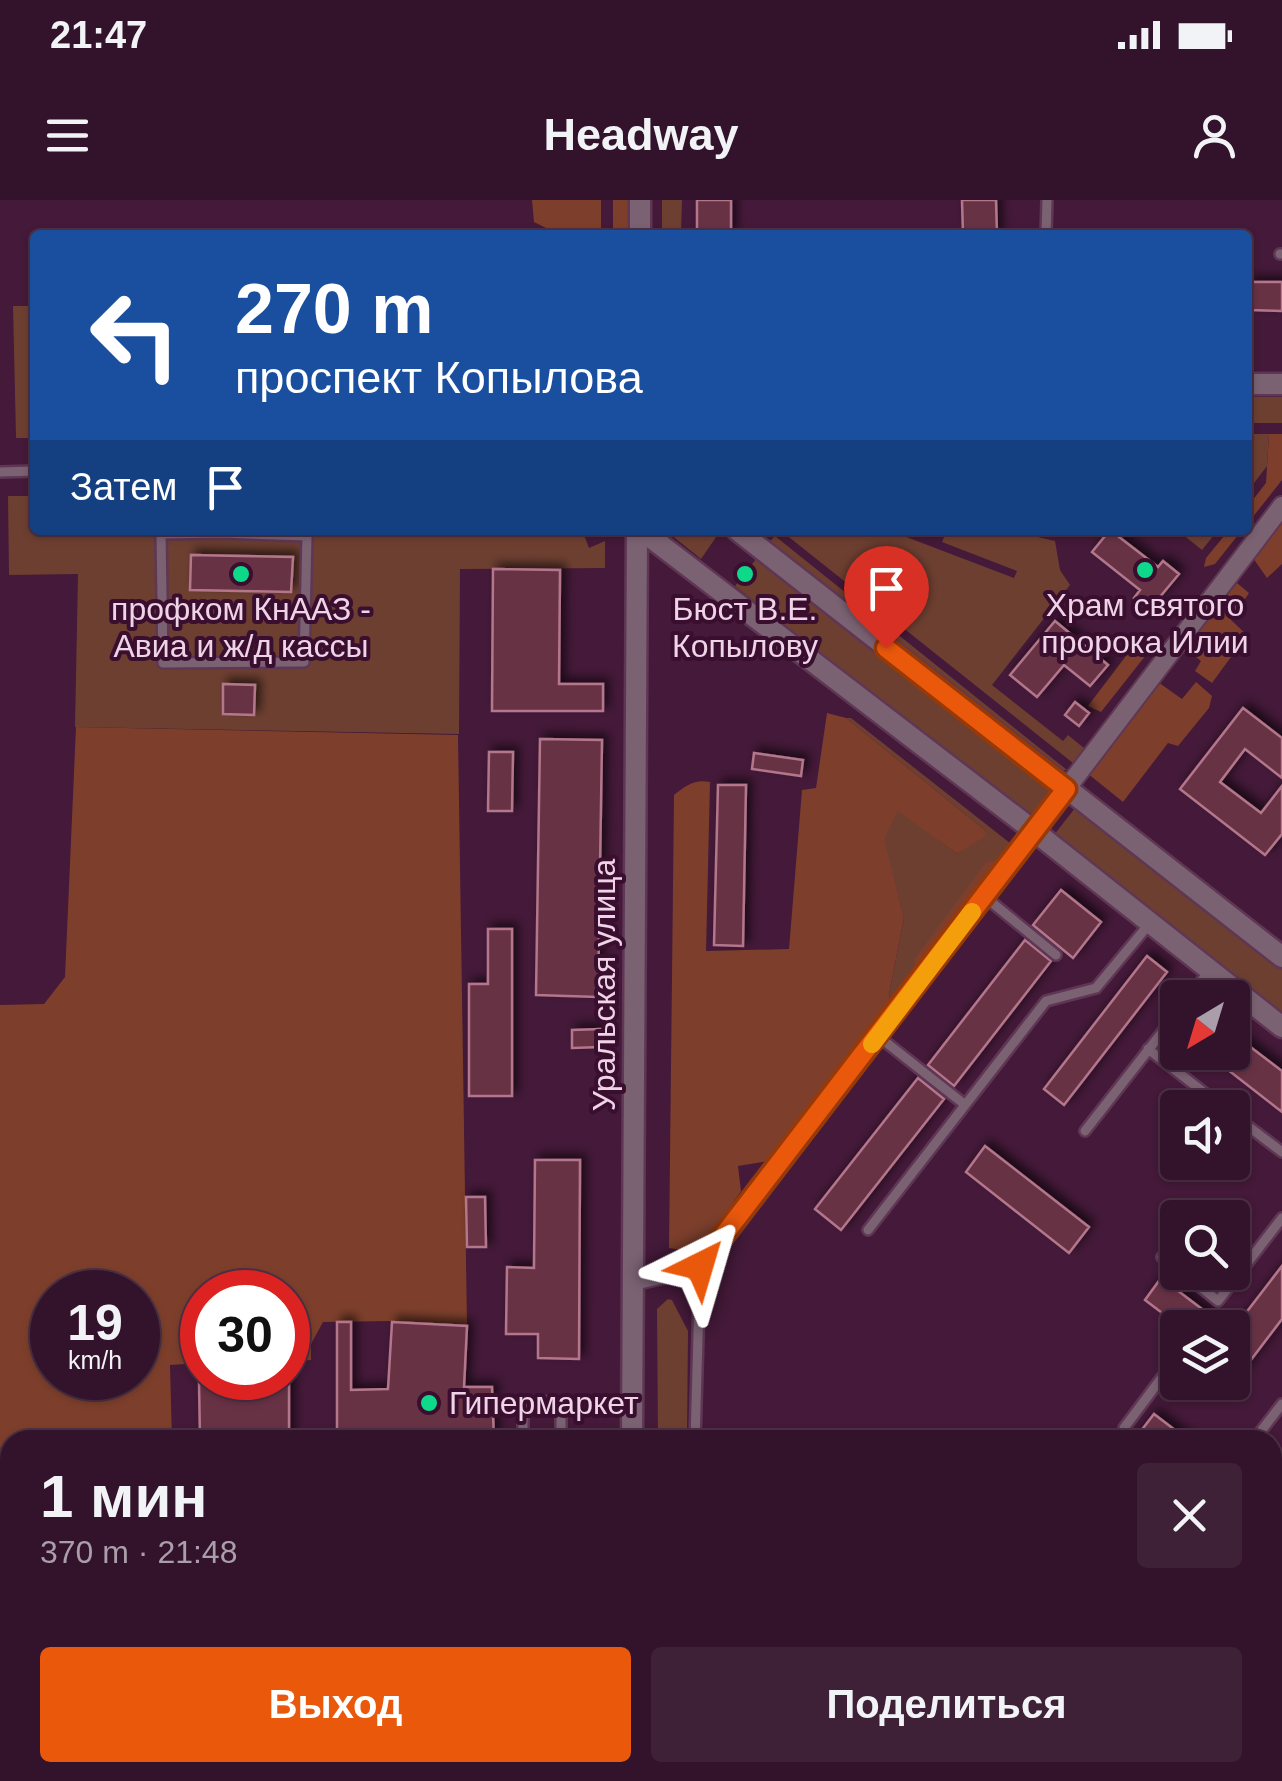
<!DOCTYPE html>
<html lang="ru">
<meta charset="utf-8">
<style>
body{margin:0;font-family:Arial,sans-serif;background:#3e2037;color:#f1f3f6;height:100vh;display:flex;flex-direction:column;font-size:38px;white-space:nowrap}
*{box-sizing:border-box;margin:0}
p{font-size:32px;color:#a99ea9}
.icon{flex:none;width:55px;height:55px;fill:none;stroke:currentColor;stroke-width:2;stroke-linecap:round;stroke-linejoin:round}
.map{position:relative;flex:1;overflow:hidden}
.details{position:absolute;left:0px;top:1230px;width:1282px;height:352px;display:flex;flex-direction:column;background:#33132b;border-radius:30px 30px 0 0;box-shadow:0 2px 8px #0004,0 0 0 2px #4e3247}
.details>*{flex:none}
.guide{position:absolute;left:30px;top:30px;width:1222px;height:305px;border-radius:10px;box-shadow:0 2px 8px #0004,0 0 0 2px #4e3247;background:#1a4fa0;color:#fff;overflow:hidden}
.needle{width:65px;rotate:218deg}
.buttons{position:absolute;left:1160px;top:780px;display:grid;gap:20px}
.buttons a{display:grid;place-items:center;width:90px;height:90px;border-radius:10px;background:#33132b;box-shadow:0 2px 8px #0004,0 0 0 2px #4e3247;font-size:50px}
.speed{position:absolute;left:30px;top:1070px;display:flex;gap:20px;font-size:50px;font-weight:700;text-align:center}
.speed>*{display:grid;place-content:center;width:130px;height:130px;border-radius:50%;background:#33132b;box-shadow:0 2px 8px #0004,0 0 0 2px #4e3247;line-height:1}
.speed small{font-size:25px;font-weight:400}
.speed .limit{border:15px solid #d22;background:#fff;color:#111}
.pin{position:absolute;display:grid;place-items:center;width:85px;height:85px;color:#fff;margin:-102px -42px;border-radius:50% 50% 50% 0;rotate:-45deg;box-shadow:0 0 10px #0007}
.pin .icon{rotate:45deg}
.me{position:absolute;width:110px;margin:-55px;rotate:40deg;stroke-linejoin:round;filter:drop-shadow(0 0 8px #0008)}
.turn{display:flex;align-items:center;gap:35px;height:210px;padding:0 40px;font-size:45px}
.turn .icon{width:130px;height:130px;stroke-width:2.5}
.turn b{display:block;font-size:70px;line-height:85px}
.then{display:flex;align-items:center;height:95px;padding:0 40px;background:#0003;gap:20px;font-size:38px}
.round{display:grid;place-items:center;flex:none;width:105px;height:105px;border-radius:10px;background:#3e2037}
.overview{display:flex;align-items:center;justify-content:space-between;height:170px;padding:0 40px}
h1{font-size:60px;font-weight:700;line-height:75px}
.button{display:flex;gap:20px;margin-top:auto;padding:20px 40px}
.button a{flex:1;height:115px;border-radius:10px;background:#ea580c;color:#fff;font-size:40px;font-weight:700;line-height:115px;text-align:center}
.button a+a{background:#3e2037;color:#f1f3f6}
.status{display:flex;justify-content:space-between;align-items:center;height:70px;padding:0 50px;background:#33132b;direction:ltr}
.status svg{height:28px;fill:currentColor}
header{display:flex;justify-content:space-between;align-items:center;height:130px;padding:0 40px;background:#33132b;font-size:45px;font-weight:700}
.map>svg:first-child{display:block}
</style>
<div class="status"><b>21:47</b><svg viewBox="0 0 49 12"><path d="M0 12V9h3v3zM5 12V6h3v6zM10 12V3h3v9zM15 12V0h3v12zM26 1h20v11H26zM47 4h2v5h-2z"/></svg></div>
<header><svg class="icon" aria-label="menu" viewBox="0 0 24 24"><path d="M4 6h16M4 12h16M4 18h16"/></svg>Headway<svg class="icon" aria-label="person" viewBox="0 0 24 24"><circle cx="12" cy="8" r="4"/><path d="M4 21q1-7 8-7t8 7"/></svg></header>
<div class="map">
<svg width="1282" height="1581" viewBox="0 0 1282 1581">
<defs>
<filter id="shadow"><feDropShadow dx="5" dy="-5" stdDeviation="5" flood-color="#0009"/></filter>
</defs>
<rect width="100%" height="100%" fill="#441939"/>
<path fill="#6d3f31" d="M662,0H682L681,35L662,34Z
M13,106H35V238H16Z
M1248,197H1282V223H1248Z
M1248,234H1269L1267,266L1248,291Z
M8,296H35V330H592L584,335L589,348L605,341V368L460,369L459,534L75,527L78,374L9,375Z
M665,330H721L701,359Z
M780,330H888L1014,378L1017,371L942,342L947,330H1008L1055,341L1060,370L1070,385L992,485L1063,541L1068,535L1084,548L1073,563Z
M1177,330H1218L1202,350Z
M775,336L1067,570H1058L769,342Z
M757,358L1052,592L1031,619L735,386Z
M846,518H851L1015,647L892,809L889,794L904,718L883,639L898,610L957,654L986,631Z
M1075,608L1282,769V814L1054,635Z
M668,1099L672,1100L688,1131L687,1240H658L657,1109Z"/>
<path fill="#7d3f2c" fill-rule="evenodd" d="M532,0H601V35H546V28L534,22Z
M613,0H633V35H613Z
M1269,234H1282V280L1248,323V306L1266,283Z
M1282,321V364L1267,378L1253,358Z
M1229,330H1242L1215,364L1204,367L1206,358Z
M1237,383L1249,393L1231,420L1247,435L1212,483L1195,471L1201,461L1185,448Z
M1135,444H1145L1146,455L1101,512L1088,506Z
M1158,482L1182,499L1196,482L1212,496L1209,508L1178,546L1168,543L1123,602L1087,573Z
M827,513L846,518L986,631L984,637L957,654L898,611L884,639L904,718L889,794L892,809L775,960L738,966L741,991L717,1026L694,1052L669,1048L674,595C685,586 695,579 710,582L706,751L789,749L802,590L816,588Z
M76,527L458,535L467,1125L391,1121L323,1122L311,1144V1160L288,1161V1092H202V1163L170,1165L172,1240H10V1340L0,1339V805L44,804L65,777ZM52,1092H138V1178H52Z
M994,661L999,665L925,766L916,767L914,760L986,662Z"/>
<path fill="#673145" stroke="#b3768a" stroke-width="2.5" filter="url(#shadow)" d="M697,0H731V35H697Z
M962,0H996L997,35H963Z
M1248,82H1282V111L1248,110Z
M1110,330L1158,367L1163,361L1179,374L1149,410L1134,398L1140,390L1092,352Z
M191,355L293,357L291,392L190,390Z
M493,369L560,370L559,484H603V511H492Z
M1055,421L1108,465L1090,486L1064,465L1037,497L1010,475Z
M223,484L255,485L254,515L223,514Z
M1075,502L1089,513L1079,526L1065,515Z
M1243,508L1282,538V578L1245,549L1220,582L1261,613L1282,586V634L1265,655L1180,589Z
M540,539L602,540L598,797L536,795Z
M489,552H513L512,611H488Z
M754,553L803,560L801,576L752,569Z
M718,585H746L743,746L714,745Z
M1061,690L1101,722L1073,758L1033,725Z
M488,729H512V896H469V784H488Z
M1025,740L1051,761L954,886L928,865Z
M1147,756L1167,772L1064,905L1044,889Z
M601,829L602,847L572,848V830Z
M1232,833L1282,871V912L1205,852H1232Z
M918,878L944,899L841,1030L815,1009Z
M985,946L1089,1027L1069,1053L966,972Z
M535,960H580L579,1159L538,1158V1134H506L507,1067L534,1068Z
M466,997H485L486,1047H467Z
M1282,1066V1119L1241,1173L1232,1166V1131Z
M1161,1078L1227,1128H1182L1145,1100Z
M337,1122H351V1190L388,1189L392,1122L467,1126L464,1187H492L494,1240H337Z
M289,1180V1240H200L199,1181Z
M1154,1214L1188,1240H1134Z"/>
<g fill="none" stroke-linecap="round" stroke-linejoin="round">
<defs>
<path id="service" d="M1046,35L1047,0
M1280,54H1282
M0,272L35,271
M221,333L307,336L304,462L163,463L161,334Z
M984,696L1056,755
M1188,798L1210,770
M878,836L964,904
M1148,849L1224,908
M1232,914L1282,952
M1085,931L1178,812
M868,1030L1046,801L1096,788L1150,723
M1162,1057L1178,1069
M1182,1072L1218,1101L1282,1018
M1124,1228L1175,1160
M523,1240V1201L561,1202V1240
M695,1240L700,1066
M1254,1240L1282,1204
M0,1380L10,1381
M1272,1453L1282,1461
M1272,1571L1282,1558
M886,1572L897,1581
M1265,1581L1271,1572"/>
<path id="minor" d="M633,1081L700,1066L723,1039L1282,306"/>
<path id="tertiary" d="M640,35V0
M1248,184H1282
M641,330L1034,631L1282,827
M737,330L1282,757
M632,1240L637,330
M1026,1572L1037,1581
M630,1581V1572"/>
</defs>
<use href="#service" stroke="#5f3755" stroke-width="14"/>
<use href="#minor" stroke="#5f3755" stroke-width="22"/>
<use href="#tertiary" stroke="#5f3755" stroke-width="25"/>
<use href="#service" stroke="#7b6273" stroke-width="9"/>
<use href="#minor" stroke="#7b6273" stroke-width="18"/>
<use href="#tertiary" stroke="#7b6273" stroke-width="20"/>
</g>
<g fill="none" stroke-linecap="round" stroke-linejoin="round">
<defs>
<path id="route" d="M700,1066L1066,589L886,448"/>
</defs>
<use href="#route" stroke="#983908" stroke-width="25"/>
<use href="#route" stroke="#ea580c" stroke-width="18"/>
<path stroke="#f59e0b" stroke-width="18" d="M872,844L972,712"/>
</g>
<g fill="#0ed98a" stroke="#390e2f" stroke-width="4">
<circle cx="1145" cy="370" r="10"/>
<circle cx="241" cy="374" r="10"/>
<circle cx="745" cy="374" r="10"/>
<circle cx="429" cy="1203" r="10"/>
</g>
<g text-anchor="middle" stroke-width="8" stroke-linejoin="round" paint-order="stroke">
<g font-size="32" fill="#efd3e6" stroke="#390e2f">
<text x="1145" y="416">Храм святого<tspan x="1145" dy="37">пророка Илии</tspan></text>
<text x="241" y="420">профком КнААЗ -<tspan x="241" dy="37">Авиа и ж/д кассы</tspan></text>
<text x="745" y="420">Бюст В.Е.<tspan x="745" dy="37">Копылову</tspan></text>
<text x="449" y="1214" text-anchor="start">Гипермаркет</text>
</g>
<g font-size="32" fill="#efd3e6" stroke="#390e2f">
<text transform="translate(604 785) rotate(-90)" y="11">Уральская улица</text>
</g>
</g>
</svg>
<div class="buttons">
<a><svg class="needle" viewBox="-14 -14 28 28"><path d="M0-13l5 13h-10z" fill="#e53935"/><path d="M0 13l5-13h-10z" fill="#a99ea9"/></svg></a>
<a><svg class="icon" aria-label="sound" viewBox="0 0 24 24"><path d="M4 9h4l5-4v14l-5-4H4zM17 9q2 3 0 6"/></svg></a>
<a><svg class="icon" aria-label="search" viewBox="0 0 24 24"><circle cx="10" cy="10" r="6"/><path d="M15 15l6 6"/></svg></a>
<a><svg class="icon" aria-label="layers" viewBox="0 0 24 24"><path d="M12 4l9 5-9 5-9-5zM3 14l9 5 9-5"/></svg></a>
</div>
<div class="speed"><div>19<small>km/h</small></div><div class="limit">30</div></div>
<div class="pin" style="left:886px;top:448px;background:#d93025"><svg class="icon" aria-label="arrive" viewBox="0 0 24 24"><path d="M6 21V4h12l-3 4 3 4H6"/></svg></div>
<svg class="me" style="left:700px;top:1066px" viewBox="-20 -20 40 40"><path d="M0-17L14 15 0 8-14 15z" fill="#ea580c" stroke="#fff" stroke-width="4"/></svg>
<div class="guide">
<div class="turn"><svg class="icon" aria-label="left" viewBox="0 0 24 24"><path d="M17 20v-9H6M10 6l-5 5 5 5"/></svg><div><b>270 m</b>проспект Копылова</div></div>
<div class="then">Затем<svg class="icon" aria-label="arrive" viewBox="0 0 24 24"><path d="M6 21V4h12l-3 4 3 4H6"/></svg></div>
</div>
<section class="details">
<div class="overview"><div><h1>1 мин</h1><p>370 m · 21:48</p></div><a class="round"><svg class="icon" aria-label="close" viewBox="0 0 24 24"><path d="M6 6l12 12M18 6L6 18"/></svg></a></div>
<div class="button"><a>Выход</a><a>Поделиться</a></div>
</section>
</div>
